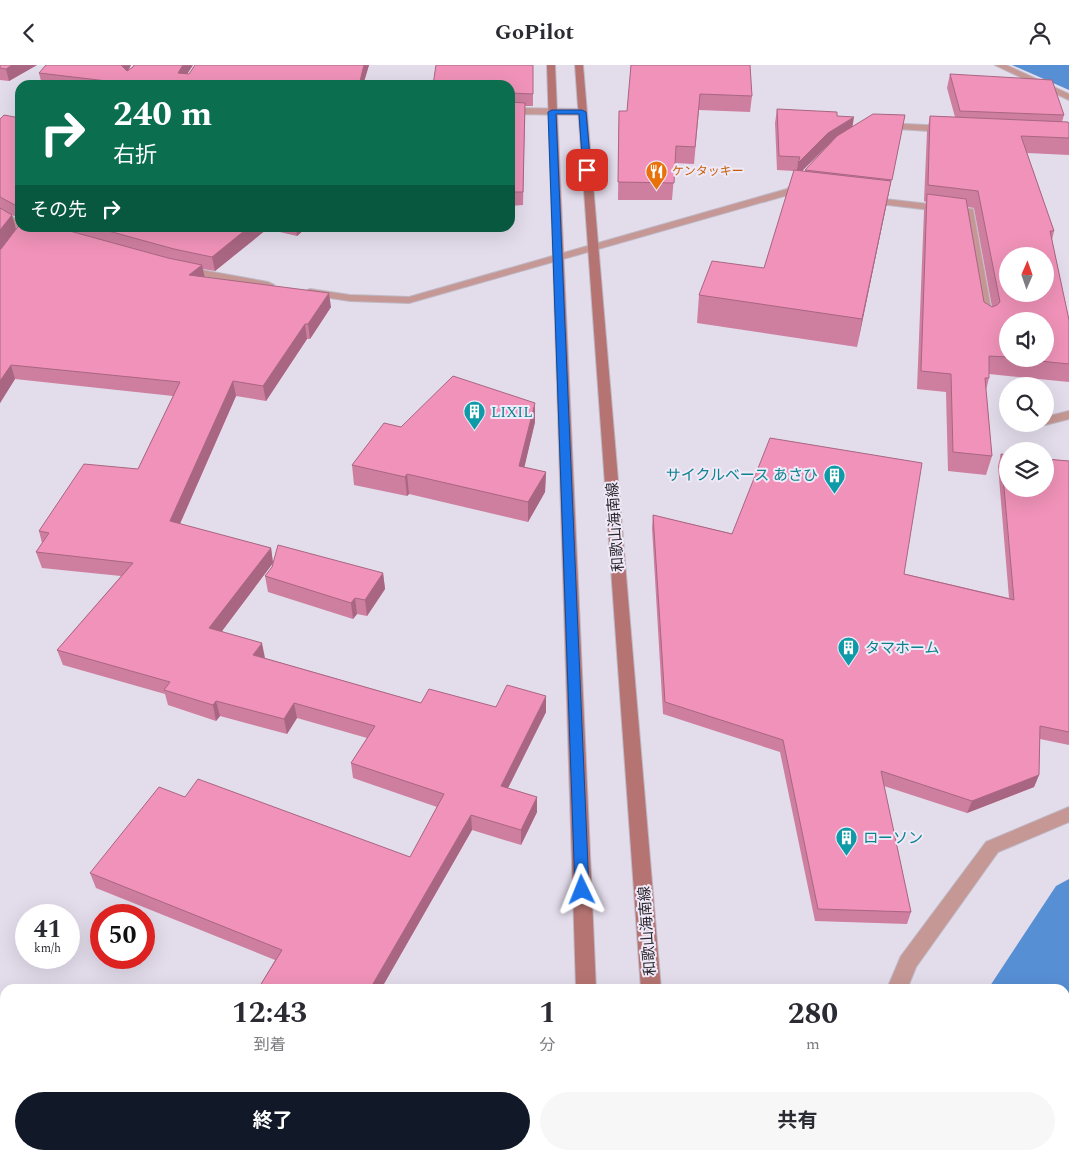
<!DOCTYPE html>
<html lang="ja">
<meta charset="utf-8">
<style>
body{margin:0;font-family:Spectral,"Noto Sans JP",serif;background:#f7f7f7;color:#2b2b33;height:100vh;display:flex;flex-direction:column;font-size:19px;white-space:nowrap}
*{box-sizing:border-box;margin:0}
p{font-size:16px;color:#7c7c81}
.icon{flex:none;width:28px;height:28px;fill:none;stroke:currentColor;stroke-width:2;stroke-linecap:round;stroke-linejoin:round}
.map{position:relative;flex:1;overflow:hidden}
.drawer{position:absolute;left:0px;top:919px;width:1070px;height:176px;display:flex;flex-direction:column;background:#fff;border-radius:15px 15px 0 0;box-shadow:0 5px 20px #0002}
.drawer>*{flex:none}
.guide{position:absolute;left:15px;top:15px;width:500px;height:152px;border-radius:15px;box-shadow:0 5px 20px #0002;background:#0b6e4f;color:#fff;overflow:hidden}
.needle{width:32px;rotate:2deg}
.tools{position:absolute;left:999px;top:182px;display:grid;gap:10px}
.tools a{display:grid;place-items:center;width:55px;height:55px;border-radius:50%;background:#fff;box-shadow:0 5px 20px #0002;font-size:25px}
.speed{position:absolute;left:15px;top:839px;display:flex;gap:10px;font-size:25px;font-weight:700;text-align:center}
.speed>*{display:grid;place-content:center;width:65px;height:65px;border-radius:50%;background:#fff;box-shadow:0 5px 20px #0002;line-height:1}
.speed small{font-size:12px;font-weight:400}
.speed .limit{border:8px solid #d22;background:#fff;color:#111}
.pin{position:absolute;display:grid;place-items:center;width:42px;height:42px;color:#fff;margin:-21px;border-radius:10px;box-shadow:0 2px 8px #0006}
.me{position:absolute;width:55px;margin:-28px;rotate:358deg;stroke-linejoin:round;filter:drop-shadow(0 0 4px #0008)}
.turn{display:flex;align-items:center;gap:18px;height:105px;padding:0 15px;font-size:22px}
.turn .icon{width:65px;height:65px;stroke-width:2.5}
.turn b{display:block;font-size:35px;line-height:42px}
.then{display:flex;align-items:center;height:48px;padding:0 15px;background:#0003;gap:10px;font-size:19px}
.eta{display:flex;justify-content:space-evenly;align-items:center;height:85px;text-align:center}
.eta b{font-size:30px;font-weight:700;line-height:35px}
.primary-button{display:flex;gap:10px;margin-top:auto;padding:10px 15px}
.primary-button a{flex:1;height:58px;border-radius:30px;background:#111827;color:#fff;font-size:20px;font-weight:700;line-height:58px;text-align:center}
.primary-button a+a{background:#f7f7f7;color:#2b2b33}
header{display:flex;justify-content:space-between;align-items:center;height:65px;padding:0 15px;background:#fff;font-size:22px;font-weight:700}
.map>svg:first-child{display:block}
</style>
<header><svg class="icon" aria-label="back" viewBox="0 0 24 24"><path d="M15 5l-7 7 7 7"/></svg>GoPilot<svg class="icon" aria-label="person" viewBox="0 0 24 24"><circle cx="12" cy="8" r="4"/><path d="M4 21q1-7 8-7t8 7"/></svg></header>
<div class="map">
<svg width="1069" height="1094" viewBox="0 0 1069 1094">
<rect width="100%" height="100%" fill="#e3dceb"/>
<path fill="#578fd5" d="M1012,0H1069V25Z
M1069,814V1042L1065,1053V924H988L1056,821Z
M902,1090H1051L1050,1094H901Z"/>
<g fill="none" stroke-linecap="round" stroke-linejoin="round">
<defs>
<path id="minor" d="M995,0H1006L1069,29V35Z
M510,43L582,44L587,47L582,50L510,49Z
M884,58L946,61L951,64L946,67L881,63V59Z
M802,112L807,115L795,128L409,238L350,236L310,230L304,227L310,224L350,230L409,232L787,124L798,113Z
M867,132L973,144L993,255L991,257L987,258L981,255L964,149L863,137L862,135Z
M0,146L20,156V162H23C15,164 7,157 0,153Z
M185,202L268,217L274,220L268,223L181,207L179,205Z
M1069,346V354L1045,360L1041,359H1045V352Z
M1069,742V757L998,787L916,902L907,924H887L901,891L986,777Z
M818,1090H840L839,1094H817Z"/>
<path id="secondary" d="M547,0H555L596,924H576Z
M575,0H583L661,924H641Z
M581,1090H603L604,1094H582Z
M653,1090H675L676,1094H654Z"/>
</defs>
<use href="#minor" stroke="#beb8c5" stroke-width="2"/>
<use href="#secondary" stroke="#beb8c5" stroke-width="2"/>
<use href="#minor" fill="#c59895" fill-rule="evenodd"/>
<use href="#secondary" fill="#b57472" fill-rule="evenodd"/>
</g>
<path fill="#ce7e9f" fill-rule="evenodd" d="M0,0H37L9,16L0,15Z
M46,0H131L128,6L133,2L134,0H193L187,9H189L195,0H369L363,20H42L39,8Z
M533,0V41H525L523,140L510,141V20Z
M631,0L752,31L750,47L699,45L694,99L675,98L672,135H618L619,46H627Z
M950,9L1064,50L1062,57L1069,59V90L1027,88L1054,166L1052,175L1069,255V317L989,309V313L986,325L992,391L986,410L948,406L946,327L917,324L924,146L926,137L924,136L927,67L930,51L955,52L947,23ZM968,142L974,143L992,242L984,237ZM1008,256L1045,294H1008Z
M777,44L852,62L905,50L857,282L697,258L699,230L764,203L794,106L777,105L775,58ZM829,79L805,105V107L802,106Z
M20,53V154L12,150L16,164L1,184L20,162H307L297,171L267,164L215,206L203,204L205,212L331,242L310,274H307L266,336L236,331L180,459L271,483L273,498L222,566L265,593L421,638L496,642L546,647L508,723L537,732V747L521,780L472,765L381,924H258L275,895L96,823L90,808L185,732L410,792L437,742L353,713L351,698L367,673L297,653L287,669L220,651L216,656L168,640L165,629L63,600L57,585L121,511L42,503L36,487L42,478L39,466L138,404L173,331L15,314L0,338V54Z
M535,357L524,402L546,407L545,427L528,457L409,429L407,431L354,420L352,400L401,362Z
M1001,389L1069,396V680L1040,674L1039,710L1034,722L967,748L884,721L911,847L907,859L815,856L780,687L663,649L652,463L653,450L1009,533L998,401Z
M383,508L385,524L367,551L357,549L353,554L268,527L265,511Z"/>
<path fill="#a86682" d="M12,0H37L9,16L6,4Z
M122,0H131L124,13L122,1Z
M183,0H193L180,20L178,8Z
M364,0H369L363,20H359Z
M854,52L852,65L826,82L796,112L798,98L828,68Z
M891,116L886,142L857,282L862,254Z
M12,150L16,164L0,185V165Z
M249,162H266L267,164L215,206L212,192Z
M296,162H307L297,171Z
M202,200L205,214L189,210Z
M329,228L331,242L310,274L308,259Z
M305,259L307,274L266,336L263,321Z
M11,300L15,314L0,338V316Z
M233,316L236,331L174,472L170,456Z
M535,338V357L520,421L519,401Z
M546,407L545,427L528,457V437Z
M407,409L409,429L407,431L405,412Z
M271,483L273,498L213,578L209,563Z
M383,508L385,524L367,551L365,535Z
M355,533L357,549L353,554L351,538Z
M262,578L265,593L253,590Z
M546,631V647L501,737V721Z
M216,636L220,651L216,656L213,640Z
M294,638L297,653L287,669L284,654Z
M1039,710L1034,722L967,748L972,736Z
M537,732V747L521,780V765Z
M471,750L472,765L381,924H370Z
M216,1090H228L227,1094H216Z"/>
<path fill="#f092b9" stroke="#a86682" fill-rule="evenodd" d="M0,0H12L6,4L0,3Z
M46,0H122V1L127,6L133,2L134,0H183L178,8L189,9L195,0H364L359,20H361H141L39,8Z
M436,0H533V29L510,28V20H433Z
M631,0H750L752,31L700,29L695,82L676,81L674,118L618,117L619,46H627Z
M950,9L1052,15L1064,50L960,46Z
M510,37L525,38L523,127H510Z
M777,44L837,47V51L854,52L828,68L798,98L800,92L779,91Z
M873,49L905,50L892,115L805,105L837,71Z
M4,50L20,53V146H18L17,141L0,132V54Z
M930,51L1068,57L1069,59V73L1021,71L1054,166H1050L1069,255V299L1020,294H1045V256H1008V292L989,291V313H985L992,391L953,387L951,309L921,306L927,129L966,134L984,237L992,242L997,240L1000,237L978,126L928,120ZM1008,191H1045V229H1008Z
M794,105L891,116L862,254L699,230L712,196L764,203Z
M0,143L12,150L0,165Z
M20,159V162H55L168,193L202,200L189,210L329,228L308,259H305L263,321L233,316L170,456L271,483L209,563L262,578L253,590L421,638L429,624L496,642L507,620L546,631L501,721L537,732L521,765L471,750L370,924H258L282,885L90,808L159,722L185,732L198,714L410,792L444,729L351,698L375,661L294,638L284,654L216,636L213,640L164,625L170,617L57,585L133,498L36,487L49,468L39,466L84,399L138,404L180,317L11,300L0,316V184H1Z
M94,162H249L212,192L174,184Z
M453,311L535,338L519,401L546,407L528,437L407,409L405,412L352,400L384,358L401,362Z
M770,373L922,398L904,509L1014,535L1001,389L1008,390V424H1045V394L1069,396V667L1040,661L1039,710L972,736L881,706L911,847L818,844L783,675L665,637L653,450L732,469Z
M278,480L383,508L365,535L355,533L351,538L265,511L272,502Z
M138,1090H216V1094H137Z
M358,1090H538V1094H356Z"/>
<path fill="#1a73e8" stroke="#114b97" d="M582,45L586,47L591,105L587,108L583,105L579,49H556L589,825L587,829L582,831L577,829L575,825L548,47L552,45Z"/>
<defs>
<symbol id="restaurant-pin" viewBox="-11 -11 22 30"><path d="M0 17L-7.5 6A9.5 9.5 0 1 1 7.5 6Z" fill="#e8710a" stroke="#f0e9f8"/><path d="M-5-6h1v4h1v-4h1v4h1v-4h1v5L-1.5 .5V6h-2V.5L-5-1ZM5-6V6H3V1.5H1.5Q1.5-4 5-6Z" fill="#fff"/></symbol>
<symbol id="building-pin" viewBox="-11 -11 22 30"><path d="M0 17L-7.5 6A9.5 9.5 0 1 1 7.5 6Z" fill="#0f9aa8" stroke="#f0e9f8"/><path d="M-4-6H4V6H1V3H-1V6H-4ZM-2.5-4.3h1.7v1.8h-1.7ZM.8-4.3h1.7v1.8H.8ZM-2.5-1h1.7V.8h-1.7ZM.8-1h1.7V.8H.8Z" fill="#fff"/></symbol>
</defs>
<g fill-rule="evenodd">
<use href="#restaurant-pin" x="644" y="94" width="25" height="34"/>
<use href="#building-pin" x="462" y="334" width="25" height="34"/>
<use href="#building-pin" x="822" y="398" width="25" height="34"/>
<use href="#building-pin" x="836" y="570" width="25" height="34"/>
<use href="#building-pin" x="834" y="760" width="25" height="34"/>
</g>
<g text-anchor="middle" stroke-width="4" stroke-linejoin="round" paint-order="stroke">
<g font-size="12" fill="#c56008" stroke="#f0e9f8" text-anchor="start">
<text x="672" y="110">ケンタッキー</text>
</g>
<g font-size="15" fill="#0d838f" stroke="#f0e9f8" text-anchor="start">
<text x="491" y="352">LIXIL</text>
<text x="818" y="415" text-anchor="end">サイクルベース あさひ</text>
<text x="865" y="588">タマホーム</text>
<text x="863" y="778">ローソン</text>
</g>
<g font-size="15" fill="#2c292f" stroke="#f0e9f8">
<text transform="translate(615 462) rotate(-94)" y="5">和歌山海南線</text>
<text transform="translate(647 866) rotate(-94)" y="5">和歌山海南線</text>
</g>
</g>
</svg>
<div class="tools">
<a><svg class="needle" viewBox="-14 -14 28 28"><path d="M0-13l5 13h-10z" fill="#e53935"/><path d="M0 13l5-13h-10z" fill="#7c7c81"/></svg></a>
<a><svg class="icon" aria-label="sound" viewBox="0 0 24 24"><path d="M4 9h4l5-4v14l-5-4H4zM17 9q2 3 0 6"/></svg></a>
<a><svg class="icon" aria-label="search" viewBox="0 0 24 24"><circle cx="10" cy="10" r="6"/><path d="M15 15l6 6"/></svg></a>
<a><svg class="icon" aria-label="layers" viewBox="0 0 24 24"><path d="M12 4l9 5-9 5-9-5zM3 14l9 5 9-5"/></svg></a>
</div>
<div class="speed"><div>41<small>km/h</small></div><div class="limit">50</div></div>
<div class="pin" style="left:587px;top:105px;background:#d93025"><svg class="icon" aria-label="arrive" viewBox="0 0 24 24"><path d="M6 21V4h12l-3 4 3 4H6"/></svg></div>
<svg class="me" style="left:582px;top:825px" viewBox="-20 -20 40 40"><path d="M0-17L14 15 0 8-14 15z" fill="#1a73e8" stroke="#fff" stroke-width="4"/></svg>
<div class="guide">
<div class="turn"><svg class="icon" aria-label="right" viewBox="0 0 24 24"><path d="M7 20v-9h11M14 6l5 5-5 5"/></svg><div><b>240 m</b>右折</div></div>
<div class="then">その先<svg class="icon" aria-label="right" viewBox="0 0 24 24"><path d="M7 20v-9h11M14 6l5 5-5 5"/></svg></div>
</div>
<section class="drawer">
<div class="eta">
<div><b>12:43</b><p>到着</p></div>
<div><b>1</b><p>分</p></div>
<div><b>280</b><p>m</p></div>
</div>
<div class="primary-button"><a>終了</a><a>共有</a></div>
</section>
</div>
